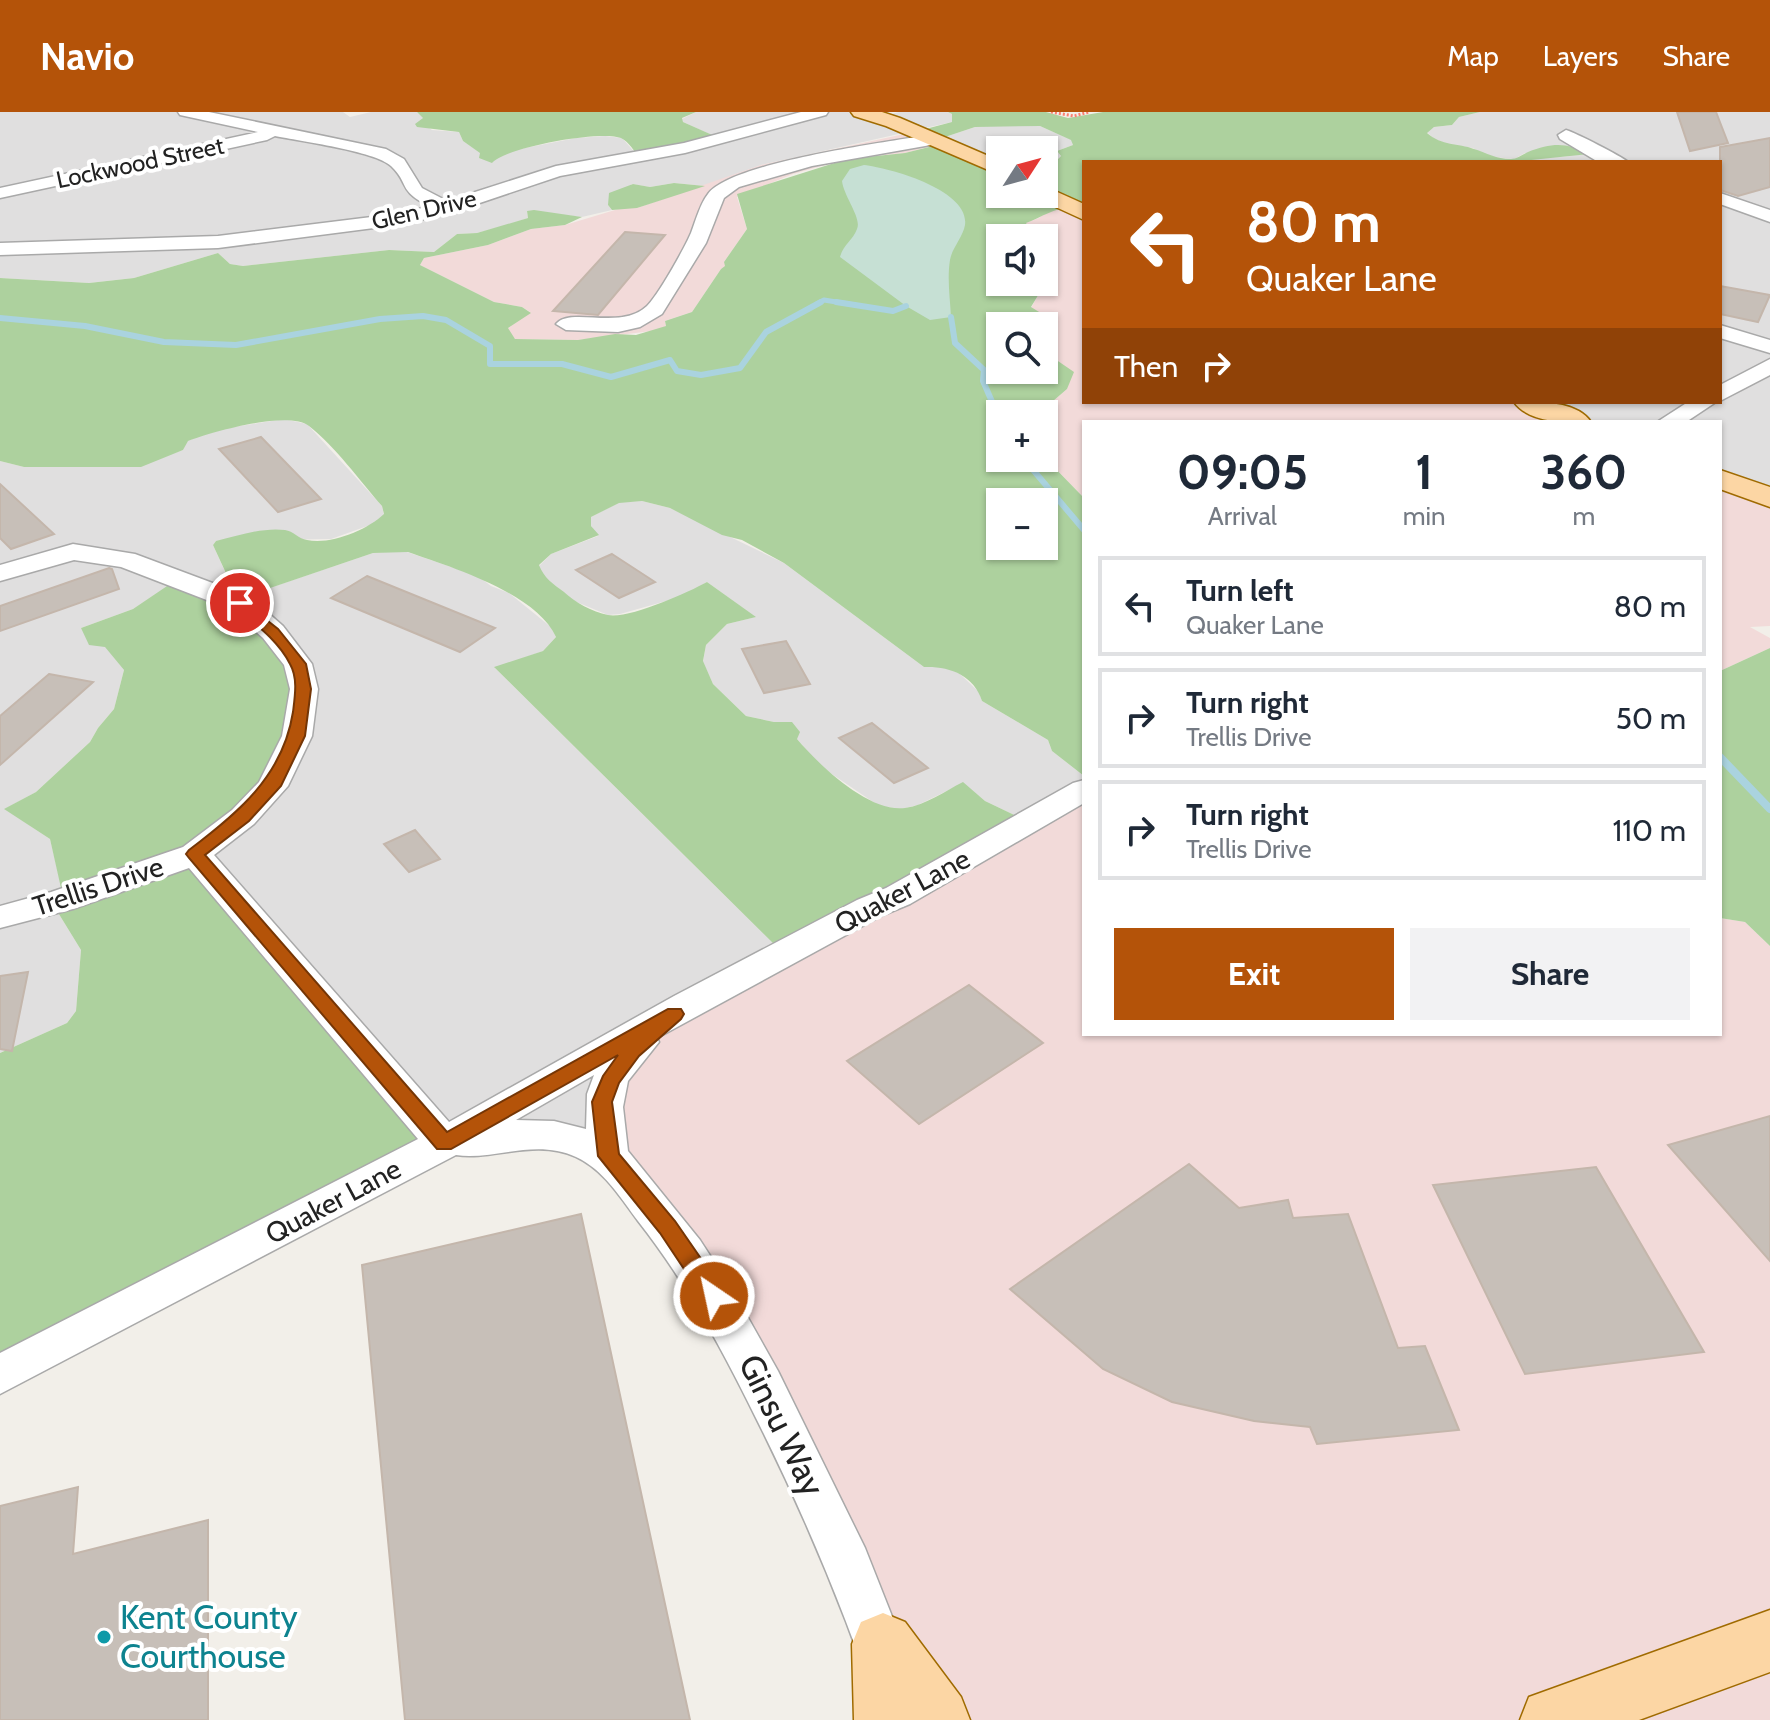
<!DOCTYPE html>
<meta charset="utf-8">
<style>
body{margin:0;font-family:Cabin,sans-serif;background:#f2f2f3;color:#1f2937;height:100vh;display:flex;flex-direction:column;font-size:30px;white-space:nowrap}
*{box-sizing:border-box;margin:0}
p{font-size:26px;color:#747a83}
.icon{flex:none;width:44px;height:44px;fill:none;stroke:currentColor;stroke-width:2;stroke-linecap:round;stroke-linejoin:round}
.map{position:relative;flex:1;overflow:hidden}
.sheet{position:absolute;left:1082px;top:308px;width:640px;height:616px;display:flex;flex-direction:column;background:#fff;border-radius:0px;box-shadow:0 2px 6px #0004}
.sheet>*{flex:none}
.guide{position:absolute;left:1082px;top:48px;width:640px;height:244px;border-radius:0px;box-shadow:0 2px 6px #0004;background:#b45309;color:#fff;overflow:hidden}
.needle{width:52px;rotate:54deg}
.buttons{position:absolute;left:986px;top:24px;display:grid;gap:16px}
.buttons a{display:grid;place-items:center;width:72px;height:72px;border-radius:0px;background:#fff;box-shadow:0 2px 6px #0004;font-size:40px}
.pin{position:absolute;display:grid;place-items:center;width:68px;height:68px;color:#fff;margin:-34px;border:4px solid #fff;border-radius:50%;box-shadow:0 2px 8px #0007}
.me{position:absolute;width:88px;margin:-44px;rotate:326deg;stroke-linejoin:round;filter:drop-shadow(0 0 6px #0008)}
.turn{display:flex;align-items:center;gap:28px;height:168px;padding:0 32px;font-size:36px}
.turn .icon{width:104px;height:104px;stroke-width:2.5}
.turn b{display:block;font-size:56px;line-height:68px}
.then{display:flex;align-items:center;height:76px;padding:0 32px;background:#0003;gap:16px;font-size:30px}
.eta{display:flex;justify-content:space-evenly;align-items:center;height:136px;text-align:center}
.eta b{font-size:48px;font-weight:700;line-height:56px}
.button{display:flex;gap:16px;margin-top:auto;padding:16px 32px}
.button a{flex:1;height:92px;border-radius:0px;background:#b45309;color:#fff;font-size:32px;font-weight:700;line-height:92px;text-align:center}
.button a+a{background:#f2f2f3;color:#1f2937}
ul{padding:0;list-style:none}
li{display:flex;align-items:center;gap:24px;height:100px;margin:0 16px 12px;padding:0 16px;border:4px solid #e0e1e3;border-radius:0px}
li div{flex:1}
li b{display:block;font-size:30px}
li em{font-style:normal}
header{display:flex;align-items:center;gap:48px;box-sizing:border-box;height:112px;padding:0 40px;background:#b45309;color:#fff}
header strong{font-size:38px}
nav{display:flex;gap:44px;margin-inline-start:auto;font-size:28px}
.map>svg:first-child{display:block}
</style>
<header>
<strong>Navio</strong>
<nav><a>Map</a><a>Layers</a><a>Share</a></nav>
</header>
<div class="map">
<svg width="1770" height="1608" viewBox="0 0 1770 1608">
<rect width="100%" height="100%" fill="#f2efe9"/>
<path fill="#e0dfdf" d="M0,0H343L350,5L371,0H417L423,6L421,10L432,18L459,20L463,29L481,41L497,45L509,39L576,26L605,24L622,26L639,45L718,26L683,10L682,7L696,0H862L880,5L899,0H948L952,2V10L761,53L705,74L674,71L650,75L632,72L608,93L612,98L582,105L527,99L528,106L507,113L477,121L457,122L434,140L389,138L243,154L230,152L218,141L134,166L89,171L0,166Z
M1480,0H1770V382L1720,362V310H1590L1540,290H1720V50H1512L1540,45H1570L1525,41L1514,47L1485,44L1473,36L1452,34L1434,27L1427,20L1434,15L1452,13L1459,5Z
M995,13L1040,14L1072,28L1073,33L1057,39L1061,44L1055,50L1044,53V38H1000V54L939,27L975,15Z
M284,307L307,312L382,394L384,403L373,412L331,427L216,429L213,433L236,484L176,469L133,497L81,516L105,534L124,558L114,597L98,616L90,630L36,680L5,697L50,727L64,786L54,794L81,838L76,899L67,911L0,941V349L24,355L148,350L183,338L187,329L214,318Z
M642,389L670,396L784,451L924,555L944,554L960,562L979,580L982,589L1048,628L1052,639L1084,664V677L1025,708L985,689L963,671L918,693L902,697L879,694L820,654L797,627L774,610L746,604L713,572L703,550L706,533L727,512L755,505L707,470L684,484L620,502L608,503L574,489L543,464L539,454L551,442L598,424L591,414V405L620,390Z
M396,439L407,440L478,464L491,474L509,481L551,515L556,525L543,539L495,556L784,842L609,1030L456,1027L204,738L237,487L373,441Z"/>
<path fill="#f2dad9" d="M918,19L945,31L905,41L846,47L793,62L737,85L747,117L724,150L726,154L721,157L692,200L665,209L666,214L660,218L578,228L515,227L507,217L530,200L522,195L494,190L420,153L424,146L488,133L531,117L565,113L625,95L637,96L761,53Z
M1073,94L1084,98V290H1540L1590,310H1084V386L1051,352L1044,341V302H1038L1067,277L1072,260L1055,247L1044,207L1031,196L1053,157L1044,153V126H1013L1010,121L1027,115L1025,111L1039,106L1045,100Z
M1720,362L1770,382V514L1750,515L1770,526V536L1720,559Z
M1084,677V922H1720V806L1745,810L1770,834V1608H910L897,1557L609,1030L606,984L647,932Z"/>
<path fill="#add19e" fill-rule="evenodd" d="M417,0H696L682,6L683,10L719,26L639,45C634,39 629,30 621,26C601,18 506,35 492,51L479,46L480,41L463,29L459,20L417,15L415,12L423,6Z
M948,0H1046L1068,6L1103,0H1480L1459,5L1452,13L1434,15L1427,21C1442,34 1458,31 1474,37C1487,41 1496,47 1511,47C1517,47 1522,43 1528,40C1552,31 1566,30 1589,42L1512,50H1084V98C1061,90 1046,104 1026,111L1028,114L1010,121L1013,126H1000V170H1044V153L1054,157L1031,195L1044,203L1055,247L1074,260L1067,277L1038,302H1000V346H1044V341L1051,352L1084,386V664L1052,639L1048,628L982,589C974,563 949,554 924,555L784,451L742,428L722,423L670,396L642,389L619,391L591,405V414L599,423L551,442L539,453C544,466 553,472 564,480C575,490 592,500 608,503C629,507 687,481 707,470L756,505L727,512L706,533L703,549L713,572L746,604L774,610H792L800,620L797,627C819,653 869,701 905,696C926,693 945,679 963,670L985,689L1025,708L784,842L494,555L543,539L556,525C536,481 451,455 408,440L373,441L238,487L303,556L279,670L204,738L444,1028L0,1267V941L67,911L76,899L81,838L54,794L63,785L50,727L4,697L36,680L90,630L98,616L114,597L124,558L105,535L89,533L81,516L133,497L176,468L236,483L213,433L216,429C237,424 263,415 285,418C293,419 299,427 307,428C331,433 367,418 384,402L382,394C360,369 335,334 309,314C288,298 211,320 188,329L183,338L141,355H24L0,349V166L89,171L134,166L218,141L230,152L243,154L389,138L434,140L457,122L477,121L528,106L527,99L534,98L582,105L565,113L531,117L488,133L424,146L420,153L494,190L522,195L531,201L508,216L515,227L578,228L615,222L636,223L666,214L665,209L692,200L721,157L725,154L724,150L747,117L737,82L847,47L905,41L945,31L1000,54V82H1044V53L1055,50L1061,44L1057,39L1073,33L1071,28L1040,14L975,15L939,27L918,19L952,10V2ZM1000,214H1044V258H1000ZM1000,390H1044V434H1000Z
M674,71L705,74L637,96L612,98L608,93L609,81L633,72L650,75Z
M1770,536V834L1745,810L1720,806V559Z"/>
<path fill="#c6e0d4" d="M864,53C890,56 970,78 965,113C963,125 952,136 950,148C947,166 950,186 951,205L930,208L906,194L840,145C843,133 853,128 857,117C862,106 844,85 842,69L850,57Z"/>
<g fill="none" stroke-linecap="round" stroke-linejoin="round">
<path stroke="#aad3df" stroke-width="5" d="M817,192L824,188L849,192"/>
<path stroke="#aad3df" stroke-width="6" d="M836,190L893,199L906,194
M951,205L955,231L984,258L983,269L1000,308
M0,206L85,214L164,230L236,233L380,207L423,204L446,208L490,234V252H562L611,265L670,248L677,259L701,263L740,256L766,220L821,190
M1023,346L1084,418"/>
<path stroke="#aad3df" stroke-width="8" d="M1720,645L1770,697"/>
</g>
<path fill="#c7bfb8" stroke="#c4b6ab" stroke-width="2" d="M1677,0H1716L1728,31L1690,39Z
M1770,26V75L1738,84L1720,78V35Z
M625,120L665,123L598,203L553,199Z
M1720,174L1770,183L1758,210L1720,202Z
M261,325L321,387L278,400L219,337Z
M0,372L54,422L11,437L0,426Z
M612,442L655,470L619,486L576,458Z
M109,456L112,457L119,477L0,519V494Z
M367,464L495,516L460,540L331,486Z
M786,529L810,572L764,581L742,537Z
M49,562L93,570L0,653V604Z
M872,611L928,656L894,671L839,626Z
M415,718L440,747L409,760L384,732Z
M28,860L12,939L0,937V864Z
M969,873L1043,931L919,1012L847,949Z
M1770,1004V1149L1668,1033Z
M1189,1052L1239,1096L1288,1088L1293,1106L1348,1102L1398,1236L1425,1234L1459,1318L1317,1332L1310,1315L1254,1309L1172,1290L1103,1257L1010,1177Z
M1596,1055L1704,1240L1525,1262L1433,1073Z
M581,1102L690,1608H405L362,1153Z
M78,1375L73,1442L208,1408V1608H0V1394Z"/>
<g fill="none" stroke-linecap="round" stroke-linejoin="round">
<defs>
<path id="minor" d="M178,0H209L386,37L404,47L422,76L447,89L556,54L684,31L801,0H828L826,3L685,41L560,64L453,100L405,112L218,136L0,143V131L218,124L404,101L429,94C397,78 410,72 391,54C375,39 299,29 275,24L267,28L0,86V76L258,20L180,3Z
M1566,18C1576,21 1621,44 1628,50L1595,48L1560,27L1558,23Z
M936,22L944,27L942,31L812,54L739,75L724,86L706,131L662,202L640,215L618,220L566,218L556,212C570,194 621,219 647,194C659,182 684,137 691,121C696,108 700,92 708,82C731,50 893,29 936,22Z
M1720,81L1770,98V110L1720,92Z
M1720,213L1770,228V241L1720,226Z
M1770,247V263L1720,289V273Z
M1688,290H1716L1686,310H1657Z
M73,432L135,442L250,485L283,514L312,552L318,577L312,624L288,674L254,712L214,743L449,1010L674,884L857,788L886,776L1073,671L1084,668V691L910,792L881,804L657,926L659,930L628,969L623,995L628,1039L700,1128L733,1179L778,1259L865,1436L933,1608H881C847,1504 805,1404 756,1306C722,1237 686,1170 638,1109C620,1085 604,1058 576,1045C535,1026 492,1049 456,1043L0,1282V1241L418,1027L189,756L73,797L0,816V794L51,780L183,735L232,698L259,670L282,624L290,577L284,553L263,526L230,497L121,455L74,448L0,469V453ZM594,963L587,982L586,1017L554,1009L516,1008Z"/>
<path id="major" d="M851,0H882L900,6L1000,49V63L886,14L854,4Z
M1044,74L1084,92V108L1036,86L1034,82H1044Z
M1514,290C1538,290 1576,288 1591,310C1567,310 1530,312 1514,290Z
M1720,358L1770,375V395L1720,377Z
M1770,1498V1560L1639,1608H1520L1529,1585Z
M883,1501L905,1510L961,1585L970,1608H854L852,1532L861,1510Z"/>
</defs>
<use href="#minor" stroke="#a9a9a9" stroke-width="3"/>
<use href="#major" stroke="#a06b00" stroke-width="3"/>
<path stroke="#fa8072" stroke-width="3" stroke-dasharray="2 2" stroke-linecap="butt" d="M1051,0L1074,4L1089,0"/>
<use href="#minor" fill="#fff" fill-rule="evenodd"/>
<use href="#major" fill="#fcd6a4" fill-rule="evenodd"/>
</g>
<path fill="#b45309" stroke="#753606" stroke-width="2" d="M240,487L278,517L306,552L311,577L305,624L281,674L249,709L205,743L447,1020L668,897H681L684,902L681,907L639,944L619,971L612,990L619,1042L675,1109L722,1177L726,1184L722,1190L714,1193L706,1190L660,1121L598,1044L592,990L603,964L618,943L451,1037H437L189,746L186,742L189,738C238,701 283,664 293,600C295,584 298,566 290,552C278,528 254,511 234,494L232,491Z"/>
<circle fill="#0f9aa8" stroke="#fff" stroke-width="3" cx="104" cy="1525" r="8"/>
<g text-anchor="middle" stroke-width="8" stroke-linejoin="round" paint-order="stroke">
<g font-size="24" fill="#222" stroke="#fff">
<text transform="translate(140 51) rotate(-12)" y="8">Lockwood Street</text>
<text transform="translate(424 98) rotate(-13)" y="8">Glen Drive</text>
</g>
<g font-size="28" fill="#222" stroke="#fff">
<text transform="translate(98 774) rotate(-18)" y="10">Trellis Drive</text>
<text transform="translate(902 779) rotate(-28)" y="10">Quaker Lane</text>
<text transform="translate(333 1089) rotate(-28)" y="10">Quaker Lane</text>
</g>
<g font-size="34" fill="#222" stroke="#fff">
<text transform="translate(782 1313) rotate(64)" y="12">Ginsu Way</text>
</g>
<g font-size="34" fill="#0d838f" stroke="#fff" text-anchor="start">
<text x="120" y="1517">Kent County<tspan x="120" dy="39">Courthouse</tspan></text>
</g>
</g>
</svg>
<div class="buttons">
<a><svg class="needle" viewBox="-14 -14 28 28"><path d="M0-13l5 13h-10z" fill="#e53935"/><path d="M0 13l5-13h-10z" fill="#747a83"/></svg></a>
<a><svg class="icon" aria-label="sound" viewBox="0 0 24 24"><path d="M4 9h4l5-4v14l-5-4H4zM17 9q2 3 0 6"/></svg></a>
<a><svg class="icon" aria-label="search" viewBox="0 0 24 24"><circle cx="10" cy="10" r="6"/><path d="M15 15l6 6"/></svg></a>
<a>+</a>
<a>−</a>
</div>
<div class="pin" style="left:240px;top:491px;background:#d93025"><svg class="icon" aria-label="arrive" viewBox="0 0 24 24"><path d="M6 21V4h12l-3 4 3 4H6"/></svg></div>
<svg class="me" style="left:714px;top:1184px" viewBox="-20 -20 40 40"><circle r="17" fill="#b45309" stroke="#fff" stroke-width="3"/><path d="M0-11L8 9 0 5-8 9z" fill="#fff"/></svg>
<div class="guide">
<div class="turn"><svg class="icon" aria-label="left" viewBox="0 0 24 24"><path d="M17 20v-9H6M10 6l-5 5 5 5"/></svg><div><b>80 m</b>Quaker Lane</div></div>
<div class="then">Then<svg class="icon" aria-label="right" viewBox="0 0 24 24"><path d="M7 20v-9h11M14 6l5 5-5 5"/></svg></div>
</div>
<section class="sheet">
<div class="eta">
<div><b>09:05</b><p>Arrival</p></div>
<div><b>1</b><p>min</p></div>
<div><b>360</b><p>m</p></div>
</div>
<ul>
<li><svg class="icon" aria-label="left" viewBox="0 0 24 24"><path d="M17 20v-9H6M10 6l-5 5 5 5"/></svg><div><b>Turn left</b><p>Quaker Lane</p></div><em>80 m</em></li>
<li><svg class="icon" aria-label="right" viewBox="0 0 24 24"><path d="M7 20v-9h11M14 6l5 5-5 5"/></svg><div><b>Turn right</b><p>Trellis Drive</p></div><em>50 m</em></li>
<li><svg class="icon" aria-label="right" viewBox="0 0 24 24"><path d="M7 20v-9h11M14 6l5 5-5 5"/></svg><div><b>Turn right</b><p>Trellis Drive</p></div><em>110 m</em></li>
</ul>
<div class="button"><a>Exit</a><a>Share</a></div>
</section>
</div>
